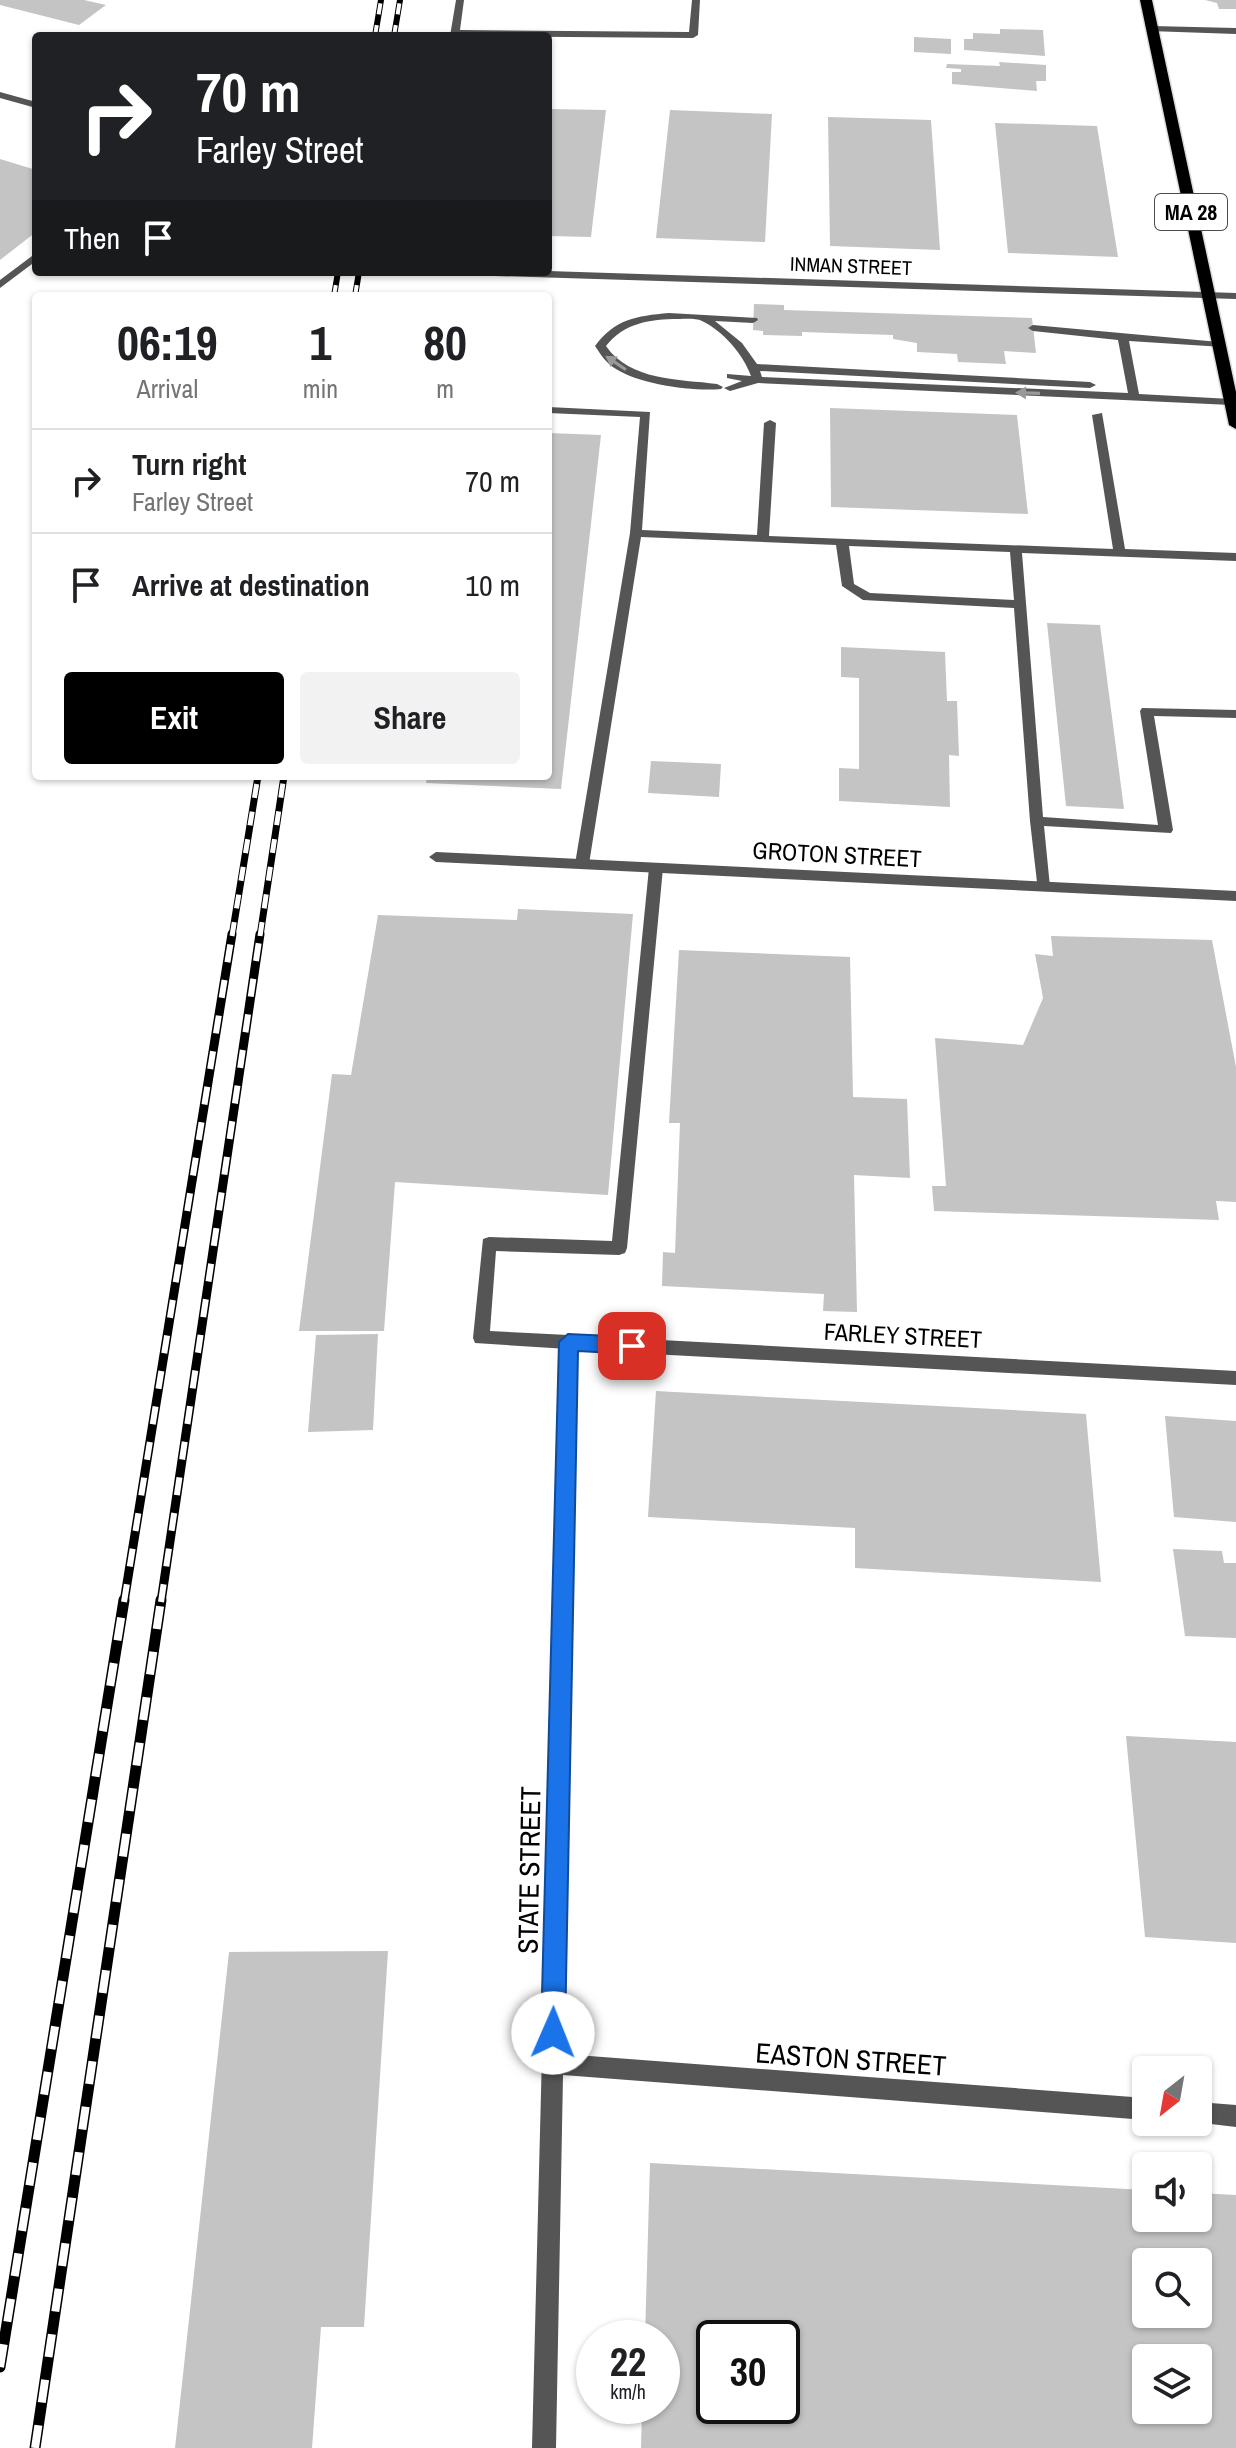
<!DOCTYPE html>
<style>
body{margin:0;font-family:"Archivo Narrow",sans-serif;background:#f2f2f2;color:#202124;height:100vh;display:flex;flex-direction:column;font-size:30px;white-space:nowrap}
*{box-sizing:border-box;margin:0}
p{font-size:26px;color:#757577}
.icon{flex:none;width:44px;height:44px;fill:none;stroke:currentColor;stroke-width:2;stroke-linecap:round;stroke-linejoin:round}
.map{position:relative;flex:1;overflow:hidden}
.sheet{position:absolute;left:32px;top:292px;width:520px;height:488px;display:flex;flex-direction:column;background:#fff;border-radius:8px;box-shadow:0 2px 6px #0004}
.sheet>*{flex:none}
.banner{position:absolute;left:32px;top:32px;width:520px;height:244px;border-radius:8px;box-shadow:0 2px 6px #0004;background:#202124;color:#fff;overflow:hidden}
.needle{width:52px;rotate:211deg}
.controls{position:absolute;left:1132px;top:2056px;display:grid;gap:16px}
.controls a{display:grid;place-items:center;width:80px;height:80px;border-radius:8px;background:#fff;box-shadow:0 2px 6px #0004;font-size:40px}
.speed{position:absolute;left:576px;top:2320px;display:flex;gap:16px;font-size:40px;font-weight:700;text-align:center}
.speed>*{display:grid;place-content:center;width:104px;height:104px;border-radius:50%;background:#fff;box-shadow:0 2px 6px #0004;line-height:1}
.speed small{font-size:20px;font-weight:400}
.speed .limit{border:4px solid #111;border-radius:12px;background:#fff;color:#111}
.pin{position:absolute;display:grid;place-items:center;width:68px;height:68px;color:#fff;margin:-34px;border-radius:16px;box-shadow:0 4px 12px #0006}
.me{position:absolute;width:88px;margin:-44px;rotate:1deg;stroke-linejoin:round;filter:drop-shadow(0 0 6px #0008)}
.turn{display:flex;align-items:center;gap:28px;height:168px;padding:0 32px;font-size:36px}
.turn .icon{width:104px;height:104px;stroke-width:2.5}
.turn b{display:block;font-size:56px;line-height:68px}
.then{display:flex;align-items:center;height:76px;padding:0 32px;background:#0003;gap:16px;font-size:30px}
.eta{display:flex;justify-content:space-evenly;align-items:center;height:136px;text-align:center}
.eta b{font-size:48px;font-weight:800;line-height:56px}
.cta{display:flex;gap:16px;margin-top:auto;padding:16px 32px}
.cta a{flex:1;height:92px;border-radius:8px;background:#000;color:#fff;font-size:32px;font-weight:800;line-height:92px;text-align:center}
.cta a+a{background:#f2f2f2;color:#202124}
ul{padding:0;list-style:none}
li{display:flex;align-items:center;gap:24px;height:104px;padding:0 32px;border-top:2px solid #e0e0e0}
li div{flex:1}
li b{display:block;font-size:30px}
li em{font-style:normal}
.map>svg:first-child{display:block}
</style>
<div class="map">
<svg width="1236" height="2448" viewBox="0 0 1236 2448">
<rect width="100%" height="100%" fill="#fff"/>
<path fill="#c4c4c4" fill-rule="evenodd" d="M0,0H84L106,5L79,25L0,5Z
M1205,0H1236V9H1219L1217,3Z
M1000,29L1043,30L1045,56L964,50V39H973V33L1000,34Z
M914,37L951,39V54L914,52Z
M999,62L1046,65V81H1036L1037,91L952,84V72H961V69L946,68L947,64L1000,66Z
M548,109L606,110L591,237L548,236Z
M670,110L772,114L765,242L656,238Z
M828,117L931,120L940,250L830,246Z
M995,123L1097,126L1118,257L1008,253Z
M0,159L36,170V232L0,260Z
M754,304L784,305V310L1032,318L1036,353L1004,351L1006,364L958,362L957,354L917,352V343L893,339V335L802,332V336L763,335V331L753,330Z
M830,408L1017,415L1028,514L831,507Z
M548,433L601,435L561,789L426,783L427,776H548Z
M1047,623L1100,625L1124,809L1066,806Z
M841,647L945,652L947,701H957L959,756L949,755L950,807L839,801V768L859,769V678L841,677Z
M651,761L721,764L719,797L648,793Z
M518,909L633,914L608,1195L395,1182L384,1331H299L332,1074L351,1075L378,915L517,920Z
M1051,936L1212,940L1236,1067V1202L1216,1201L1219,1220L934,1211L932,1186H946L935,1038L1023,1045L1043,998L1035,954L1053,956Z
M679,950L850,957L853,1097L907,1099L910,1178L854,1175L857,1312L823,1311L824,1294L662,1286L663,1252L675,1253L680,1123H669Z
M378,1334L373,1430L308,1432L316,1335Z
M656,1391L1086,1414L1101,1582L855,1568V1528L648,1517Z
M1165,1416L1236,1421V1522L1174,1517Z
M1173,1549L1222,1551L1224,1563H1236V1638L1185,1636Z
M1126,1736L1236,1742V1943L1145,1937Z
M388,1951L364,2327H321L312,2448H175L229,1952Z
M650,2163L1146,2190V2218H1198V2193L1236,2195V2448H641L642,2406H662V2338H645ZM1146,2262H1198V2314H1146ZM714,2338H782V2406H714ZM1146,2358H1198V2410H1146Z"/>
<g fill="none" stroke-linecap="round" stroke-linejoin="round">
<defs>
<path id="primary" d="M1140,0H1152L1236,392V429L1229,425Z"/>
</defs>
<use href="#primary" stroke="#dbdbdb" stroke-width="3"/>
<path fill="#555" fill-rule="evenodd" d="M456,0H464L460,30L689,32L692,0H700L698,35L693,38L450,36Z
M0,92L36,102V108L0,98Z
M36,253V261L0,288V280Z
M669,313L757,318L758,320L753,323L715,321L742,343L757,364L1090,382L1096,385L1090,388L760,371L762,377L1128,393L1118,340L1033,331L1028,328L1033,325L1219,342L1224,345L1223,347L1129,341L1139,394L1231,399L1236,403L1231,405L758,383L730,391L724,388L742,381L727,378V374L751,376C743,354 723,331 702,321C696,318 685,319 678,319C650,319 624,323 606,346C630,381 679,379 717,384L723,387L721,389C694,392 639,384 616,369C606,363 601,355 595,346C615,319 636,316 669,313Z
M548,407L650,412L642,530L757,535L764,423L770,420L776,423L769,536L1113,549L1092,415L1102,413L1125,549L1236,553V561L1022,553L1043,817L1158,825L1140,711L1142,708L1236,710V718L1154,716L1173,830L1171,833L1044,826L1050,887L1048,891H1038L1030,821L1014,608L863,600L842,586L836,545L641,537L589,864L582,869L577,867L575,864L630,533L640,417L548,413ZM849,546L1010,552L1014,600L870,593L854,584Z
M656,863L663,868L627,1248L625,1253L619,1255L496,1251L490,1331L568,1335L574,1337L576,1342L574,1347L568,1349L475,1343L473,1338L483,1239L489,1237L612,1241L649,868Z"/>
<path fill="#555" fill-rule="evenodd" d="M1152,26L1236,28V34L1149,31L1147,29Z
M548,271L1236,293V299L465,275L460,272Z
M436,852L1236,891V901L436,862L429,857Z
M568,1335L1236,1371V1385L576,1350L563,2054L1146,2098V2120L563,2075L556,2448H532L560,1342L562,1337Z
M1198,2102L1236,2105V2127L1194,2122H1198Z"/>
<use href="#primary" fill="#000" fill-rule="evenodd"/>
<defs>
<path id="rail-far3" d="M375,36L381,0
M394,36L400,0
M334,296L338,272
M355,296L359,272"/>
<path id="rail-far2" d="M232,936L258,776
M260,936L284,776"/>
<path id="rail-far1" d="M124,1602L232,934
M161,1602L260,934"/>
<path id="rail" d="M0,2367L124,1600
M35,2448L161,1600"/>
</defs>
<use href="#rail-far3" stroke="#000" stroke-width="6"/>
<use href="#rail-far2" stroke="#000" stroke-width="7"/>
<use href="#rail-far1" stroke="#000" stroke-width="9"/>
<use href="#rail" stroke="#000" stroke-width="11"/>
<use href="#rail-far3" stroke="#fff" stroke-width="4" stroke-dasharray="11" stroke-linecap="butt"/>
<use href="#rail-far2" stroke="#fff" stroke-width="5" stroke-dasharray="14" stroke-linecap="butt"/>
<use href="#rail-far1" stroke="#fff" stroke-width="6" stroke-dasharray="18" stroke-linecap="butt"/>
<use href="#rail" stroke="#fff" stroke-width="8" stroke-dasharray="23" stroke-linecap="butt"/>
</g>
<defs><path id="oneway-solid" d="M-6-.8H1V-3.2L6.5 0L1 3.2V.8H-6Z" transform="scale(2)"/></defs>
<g fill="#999">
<use href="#oneway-solid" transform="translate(616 363) rotate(-146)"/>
<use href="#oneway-solid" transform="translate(1028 393) rotate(-178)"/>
</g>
<path fill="#1a73e8" stroke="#114b97" stroke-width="2" d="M568,1334L632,1337L642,1346L632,1354L578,1351L565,2033L561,2041L553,2045L545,2041L541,2033L559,1342Z"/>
<g text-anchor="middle" stroke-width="6" stroke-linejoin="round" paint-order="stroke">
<g font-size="20" fill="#000" stroke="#fff">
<text transform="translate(851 266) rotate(2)" y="7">INMAN STREET</text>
</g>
<rect fill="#fff" stroke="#4c4c4c" stroke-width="2" x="1155" y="194" width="72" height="36" rx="6"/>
<g font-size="22" font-weight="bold" fill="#000">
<text x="1191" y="220">MA 28</text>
</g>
<g font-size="24" fill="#000" stroke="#fff">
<text transform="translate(837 855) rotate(3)" y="8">GROTON STREET</text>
<text transform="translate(903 1336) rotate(3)" y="8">FARLEY STREET</text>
</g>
<g font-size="28" fill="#000" stroke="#fff">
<text transform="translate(529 1870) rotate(-89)" y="10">STATE STREET</text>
<text transform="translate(851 2059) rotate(4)" y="10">EASTON STREET</text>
</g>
</g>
</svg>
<div class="controls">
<a><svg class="needle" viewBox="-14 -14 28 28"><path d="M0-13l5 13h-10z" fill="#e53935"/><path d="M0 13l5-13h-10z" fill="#757577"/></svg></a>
<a><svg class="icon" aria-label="sound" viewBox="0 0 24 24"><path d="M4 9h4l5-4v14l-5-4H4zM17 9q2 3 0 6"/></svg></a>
<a><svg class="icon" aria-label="search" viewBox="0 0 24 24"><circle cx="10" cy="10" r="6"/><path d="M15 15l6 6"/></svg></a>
<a><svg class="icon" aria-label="layers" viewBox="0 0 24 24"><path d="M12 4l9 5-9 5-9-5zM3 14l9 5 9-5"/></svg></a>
</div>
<div class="speed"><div>22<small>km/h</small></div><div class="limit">30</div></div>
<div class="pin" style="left:632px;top:1346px;background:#d93025"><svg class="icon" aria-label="arrive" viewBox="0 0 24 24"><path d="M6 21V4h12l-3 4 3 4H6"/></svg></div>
<svg class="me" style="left:553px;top:2033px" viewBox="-20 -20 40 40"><circle r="19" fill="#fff"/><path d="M0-13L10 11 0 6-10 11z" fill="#1a73e8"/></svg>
<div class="banner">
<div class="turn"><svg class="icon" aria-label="right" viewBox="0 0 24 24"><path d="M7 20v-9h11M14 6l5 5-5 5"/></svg><div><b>70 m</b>Farley Street</div></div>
<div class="then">Then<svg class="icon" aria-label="arrive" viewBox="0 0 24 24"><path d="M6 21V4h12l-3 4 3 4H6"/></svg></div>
</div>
<section class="sheet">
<div class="eta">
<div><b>06:19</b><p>Arrival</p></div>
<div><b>1</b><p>min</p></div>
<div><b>80</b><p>m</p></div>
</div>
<ul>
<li><svg class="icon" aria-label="right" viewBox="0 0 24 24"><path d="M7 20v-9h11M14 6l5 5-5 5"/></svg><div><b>Turn right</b><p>Farley Street</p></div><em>70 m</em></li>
<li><svg class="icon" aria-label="arrive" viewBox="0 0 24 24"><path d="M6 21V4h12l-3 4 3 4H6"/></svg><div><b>Arrive at destination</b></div><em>10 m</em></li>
</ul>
<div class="cta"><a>Exit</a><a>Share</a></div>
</section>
</div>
